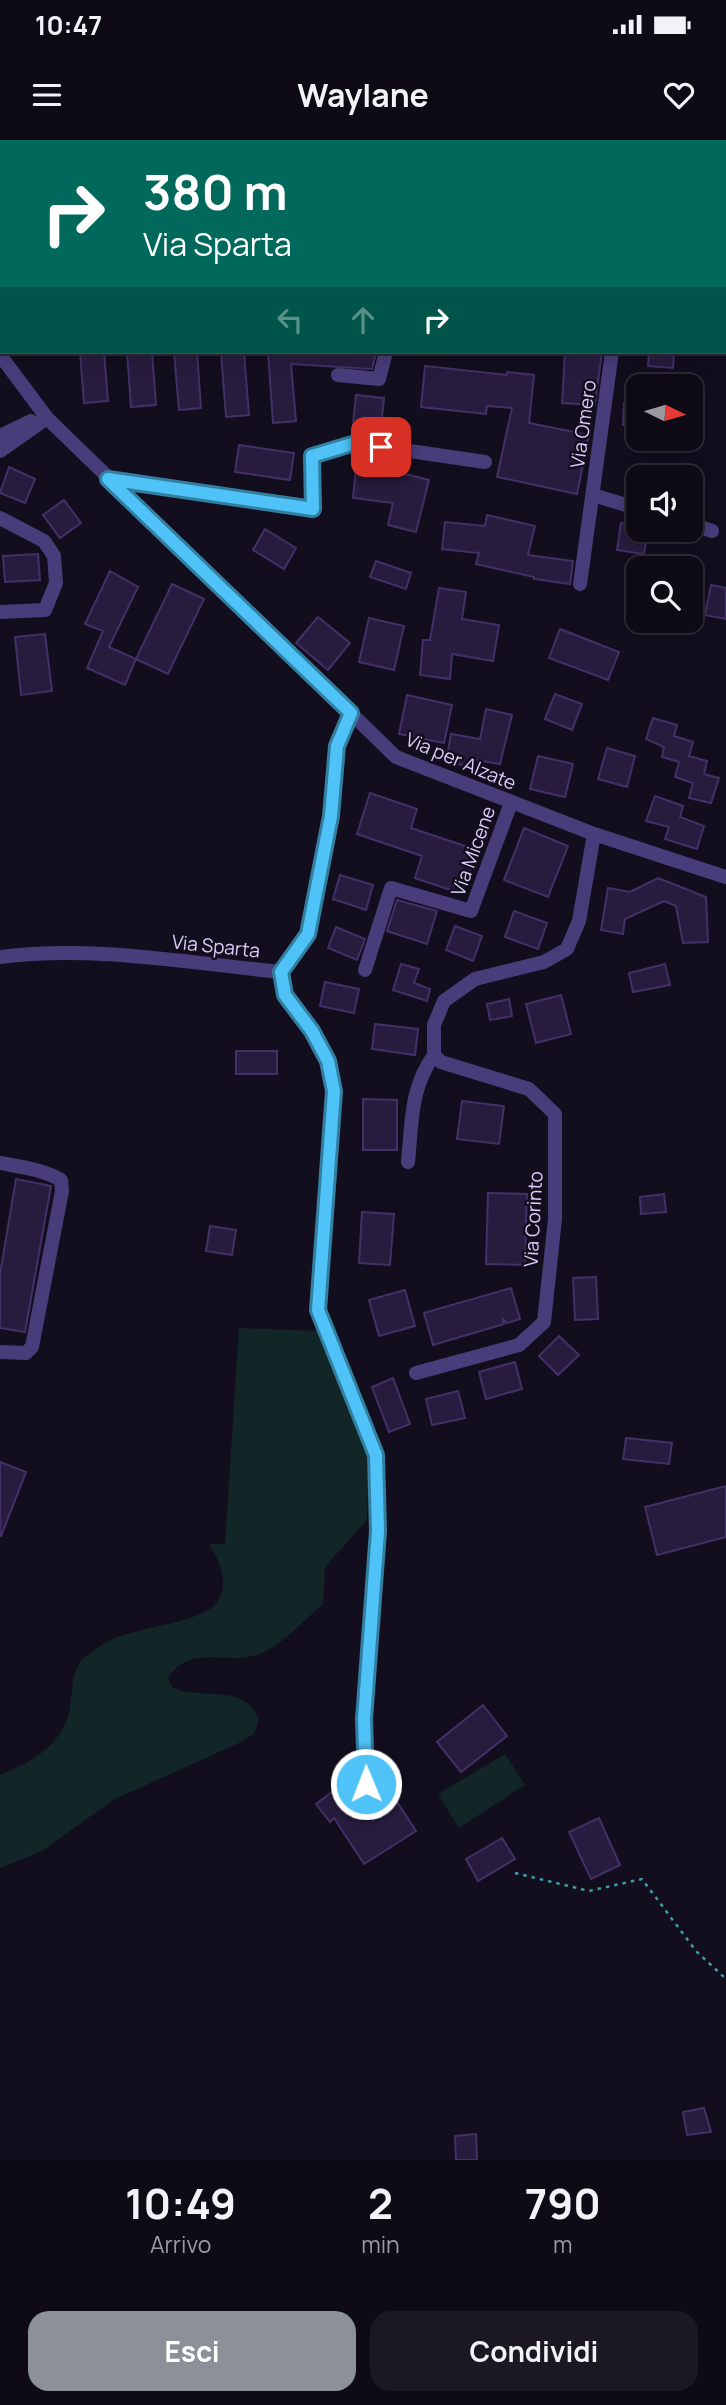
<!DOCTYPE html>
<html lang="it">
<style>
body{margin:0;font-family:Manrope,sans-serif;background:#1c1823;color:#f1f3f6;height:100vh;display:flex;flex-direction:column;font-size:26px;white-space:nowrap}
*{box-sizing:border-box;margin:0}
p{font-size:23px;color:#9b9aa1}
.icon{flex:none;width:38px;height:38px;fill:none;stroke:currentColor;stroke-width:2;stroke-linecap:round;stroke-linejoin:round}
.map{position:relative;height:2020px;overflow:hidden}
.drawer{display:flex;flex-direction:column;background:#0e0a16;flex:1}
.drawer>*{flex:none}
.top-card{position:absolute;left:0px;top:0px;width:726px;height:214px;box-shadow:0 4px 18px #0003,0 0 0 2px #2e2b35;background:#00695c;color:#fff;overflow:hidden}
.needle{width:46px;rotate:95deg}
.fabs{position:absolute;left:626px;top:234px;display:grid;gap:14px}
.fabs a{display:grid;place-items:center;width:77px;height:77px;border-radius:14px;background:#0e0a16;box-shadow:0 4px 18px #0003,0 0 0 2px #2e2b35;font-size:35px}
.pin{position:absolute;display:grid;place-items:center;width:60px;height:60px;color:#fff;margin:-30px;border-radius:14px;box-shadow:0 4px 10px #0006}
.me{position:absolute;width:77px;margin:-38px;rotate:359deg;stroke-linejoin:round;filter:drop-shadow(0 0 5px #0008)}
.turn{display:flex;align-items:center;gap:24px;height:147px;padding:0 28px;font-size:32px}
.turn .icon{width:91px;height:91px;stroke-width:2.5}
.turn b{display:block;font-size:49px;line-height:60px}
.lanes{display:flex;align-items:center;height:66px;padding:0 28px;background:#0003;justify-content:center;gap:35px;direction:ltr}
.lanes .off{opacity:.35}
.eta{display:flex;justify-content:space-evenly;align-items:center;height:119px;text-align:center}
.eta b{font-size:42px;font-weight:700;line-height:49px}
.primary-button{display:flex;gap:14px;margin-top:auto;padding:14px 28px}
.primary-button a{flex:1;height:80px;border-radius:21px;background:#8c9099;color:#fff;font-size:28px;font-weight:700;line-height:80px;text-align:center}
.primary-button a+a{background:#1c1823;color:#f1f3f6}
.status{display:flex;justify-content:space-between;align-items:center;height:49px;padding:0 35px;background:#0e0a16;direction:ltr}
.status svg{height:19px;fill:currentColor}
header{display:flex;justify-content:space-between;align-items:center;height:91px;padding:0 28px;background:#0e0a16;font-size:32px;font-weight:700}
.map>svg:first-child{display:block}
</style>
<div class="status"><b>10:47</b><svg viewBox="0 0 49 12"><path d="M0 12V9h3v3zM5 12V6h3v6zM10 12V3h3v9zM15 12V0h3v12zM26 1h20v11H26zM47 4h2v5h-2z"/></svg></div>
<header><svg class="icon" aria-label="menu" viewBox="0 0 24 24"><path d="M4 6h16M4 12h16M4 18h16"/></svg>Waylane<svg class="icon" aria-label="heart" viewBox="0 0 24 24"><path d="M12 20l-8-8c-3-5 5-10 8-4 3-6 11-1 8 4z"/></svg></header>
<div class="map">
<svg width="726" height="2020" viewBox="0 0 726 2020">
<rect width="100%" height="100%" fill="#130e1e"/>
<path fill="#122628" d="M239,1188L317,1191L369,1310L367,1380L332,1419L325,1429L323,1464C304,1480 283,1505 259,1514C229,1526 190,1503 168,1538L173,1548C201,1560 247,1543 259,1580L254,1594L241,1602L113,1660L42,1711L0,1728V1635C30,1623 60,1607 69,1573C73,1557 70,1535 81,1521C85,1516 92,1512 98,1508C126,1484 205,1487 219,1459C229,1438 219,1421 209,1404H225Z
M505,1614L525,1645L459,1688L438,1654Z"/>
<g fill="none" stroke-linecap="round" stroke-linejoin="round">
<path stroke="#0d1739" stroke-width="4.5" d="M529,0L536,2
M724,46L726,47"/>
</g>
<path fill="#271c3e" stroke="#433068" stroke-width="2" d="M80,212H104L108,261L84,263Z
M127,212H152L156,265L131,267Z
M174,212H197L201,268L179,270Z
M221,212H244L249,275L226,277Z
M268,212H376L372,229L291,224L296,281L273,283Z
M565,212H602L595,265L562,263Z
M649,212H674L673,228L648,226Z
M425,226L507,235V232L534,235L529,283L589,295L577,354L497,337L512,268L487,266L486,274L421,267Z
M356,255L384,258L380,297L352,294Z
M624,263L639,264V286L623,285Z
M239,305L294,313L290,340L235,332Z
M357,318L386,321L385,329L429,340L416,392L388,385L393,363L353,358Z
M9,327L35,339L25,363L0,353Z
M64,360L81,383L60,398L43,375Z
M487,375L535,386L528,415L573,421L570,444L534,439V437L476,424L479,413L442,409L445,382L485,386Z
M621,383L639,386V390H648L644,414L617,410Z
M265,389L296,408L284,429L253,410Z
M38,414L40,440L5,442L3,416Z
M376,421L411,433L406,449L370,437Z
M110,431L138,447L109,507L136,519L125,545L87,528L103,491L85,484Z
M172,444L204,459L168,534L136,519Z
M711,445L726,448V479L705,475Z
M439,448L466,452L462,479L499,485L493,521L452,514L450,539L420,535L423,500H430Z
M318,477L350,503L328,530L296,503Z
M369,478L404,486L394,530L359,522Z
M560,489L619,512L608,540L549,518Z
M45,494L52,551L21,555L15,497Z
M555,554L582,564L572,590L545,579Z
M407,555L452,565L444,603L399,594Z
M486,569L512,575L500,624L470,619L469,626L446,622L451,594L480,599Z
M653,578L677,585L674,596L693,602L689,616L707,621L704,634L719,638L711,663L689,658L693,643L675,637L679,622L662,617L664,607L646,599Z
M607,608L635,616L627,647L598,639Z
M538,616L573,624L565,657L530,649Z
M370,653L417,669L411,688L477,710L462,754L415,738L422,716L357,694Z
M655,656L683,666L680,677L704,686L697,709L665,699L669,687L646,681Z
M524,688L568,706L548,757L504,740Z
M340,735L373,745L366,770L333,759Z
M658,738L706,757L708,802L683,803L676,766L664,761L625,779L623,794L601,790L608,748L630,752Z
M397,760L437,771L427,804L387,791Z
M514,771L547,783L538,809L505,797Z
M455,786L482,796L473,821L446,810Z
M336,787L365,799L357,820L328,808Z
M401,824L419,829L414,843L430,849L427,861L393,850Z
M665,824L670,845L633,852L629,833Z
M325,842L359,849L354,873L320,866Z
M561,855L571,894L536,903L526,864Z
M509,859L512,876L490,880L487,864Z
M375,884L418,889L415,915L372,909Z
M236,911H277V934H236Z
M363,959L397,960V1010H363Z
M462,961L504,966L499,1004L457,999Z
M16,1039L51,1046L25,1192L0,1188V1134Z
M488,1053L527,1054L525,1125L486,1124Z
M664,1054L666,1072L641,1074L640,1057Z
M362,1072L394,1074L390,1125L359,1123Z
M210,1086L236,1090L232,1115L206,1111Z
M596,1137L598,1179L575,1180L573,1138Z
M511,1148L520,1179L507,1183L503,1179L504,1184L433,1205L424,1173Z
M405,1150L415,1186L379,1196L369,1160Z
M559,1196L579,1215L558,1235L539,1216Z
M515,1222L522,1249L486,1259L479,1232Z
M393,1238L410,1284L389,1292L372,1247Z
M458,1251L465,1278L432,1285L426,1259Z
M626,1298L672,1303L669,1324L623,1319Z
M0,1322L26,1332L1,1396H0Z
M726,1346V1397L657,1415L645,1367Z
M483,1565L507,1596L461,1632L437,1602Z
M353,1636L358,1650L366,1654L379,1670L395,1659L416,1691L364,1724L334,1678L330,1682L316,1664Z
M599,1678L620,1725L591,1739L569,1692Z
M502,1698L515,1719L478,1741L466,1719Z
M704,1968L711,1992L687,1995L683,1972Z
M476,1994L477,2020H456L455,1996Z"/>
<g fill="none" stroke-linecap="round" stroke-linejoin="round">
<path stroke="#379fa7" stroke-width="2.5" stroke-dasharray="3.5 5" stroke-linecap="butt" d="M515,1733L589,1751L642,1739L696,1811L726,1839"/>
<path stroke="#483d7a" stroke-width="14" d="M0,19L2,20
M724,94H726
M0,215L47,278L396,617L594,694L726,737
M338,235L379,239L386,212
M0,296L31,281
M0,311L47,278
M109,339L313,369L312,316L355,303L485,322
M593,355L639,369
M0,378L44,401L54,416L56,443L45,470L0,472
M691,384L712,391
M580,444L612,212
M0,817C93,805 188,823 281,832L308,794L331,676L337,606L351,574
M365,830L391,748L471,771L511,663
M281,832L285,855L311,891L328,921L334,951L318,1170L376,1315L378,1391L364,1579L366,1644
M408,1022C412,983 410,948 434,915
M0,1023C21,1027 42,1029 61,1040L62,1051L32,1207L26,1213L0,1212
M416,1233L519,1205L544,1182L555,1079V974L529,949L441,922L434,915V885L444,861L475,839L544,822L567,809L579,781L594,694"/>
</g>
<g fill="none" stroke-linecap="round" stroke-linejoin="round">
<defs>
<path id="route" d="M366,1644L364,1579L378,1391L376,1315L318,1170L334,951L328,921L312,891L285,855L281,832L308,794L331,676L337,606L351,573L108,339L313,369L312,316L355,303L381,307"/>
</defs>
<use href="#route" stroke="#337fa1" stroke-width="18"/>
<use href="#route" stroke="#4fc3f7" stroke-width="12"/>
</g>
<g text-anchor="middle" stroke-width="5" stroke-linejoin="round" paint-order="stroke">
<g font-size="19" fill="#dacffb" stroke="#130e1e">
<text transform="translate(583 284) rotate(-82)" y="7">Via Omero</text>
<text transform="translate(461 621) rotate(23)" y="7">Via per Alzate</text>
<text transform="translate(473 711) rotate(-70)" y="7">Via Micene</text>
<text transform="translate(216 806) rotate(6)" y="7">Via Sparta</text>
<text transform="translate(533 1079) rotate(-87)" y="7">Via Corinto</text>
</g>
</g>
</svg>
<div class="fabs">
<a><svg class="needle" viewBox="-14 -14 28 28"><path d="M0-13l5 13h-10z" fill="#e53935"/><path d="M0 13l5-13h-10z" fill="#9b9aa1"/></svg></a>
<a><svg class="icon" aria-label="sound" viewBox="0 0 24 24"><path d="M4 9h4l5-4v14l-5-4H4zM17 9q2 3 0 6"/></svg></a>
<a><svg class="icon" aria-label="search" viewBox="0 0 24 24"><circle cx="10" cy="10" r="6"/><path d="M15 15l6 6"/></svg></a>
</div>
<div class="pin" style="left:381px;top:307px;background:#d93025"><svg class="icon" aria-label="arrive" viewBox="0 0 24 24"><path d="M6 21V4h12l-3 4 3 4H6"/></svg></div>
<svg class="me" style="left:366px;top:1644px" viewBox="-20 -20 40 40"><circle r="17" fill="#4fc3f7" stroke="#fff" stroke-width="3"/><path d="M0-11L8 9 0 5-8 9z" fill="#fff"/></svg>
<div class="top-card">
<div class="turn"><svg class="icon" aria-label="right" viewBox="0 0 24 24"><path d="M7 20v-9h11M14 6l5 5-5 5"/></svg><div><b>380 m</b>Via Sparta</div></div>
<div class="lanes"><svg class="icon off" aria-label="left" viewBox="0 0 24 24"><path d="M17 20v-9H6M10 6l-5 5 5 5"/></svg><svg class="icon off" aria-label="ahead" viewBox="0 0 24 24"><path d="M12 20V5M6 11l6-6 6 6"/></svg><svg class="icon" aria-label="right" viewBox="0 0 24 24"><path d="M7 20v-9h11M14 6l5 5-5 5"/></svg></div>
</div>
</div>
<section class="drawer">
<div class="eta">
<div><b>10:49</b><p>Arrivo</p></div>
<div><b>2</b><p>min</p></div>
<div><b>790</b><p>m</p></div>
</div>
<div class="primary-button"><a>Esci</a><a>Condividi</a></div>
</section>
